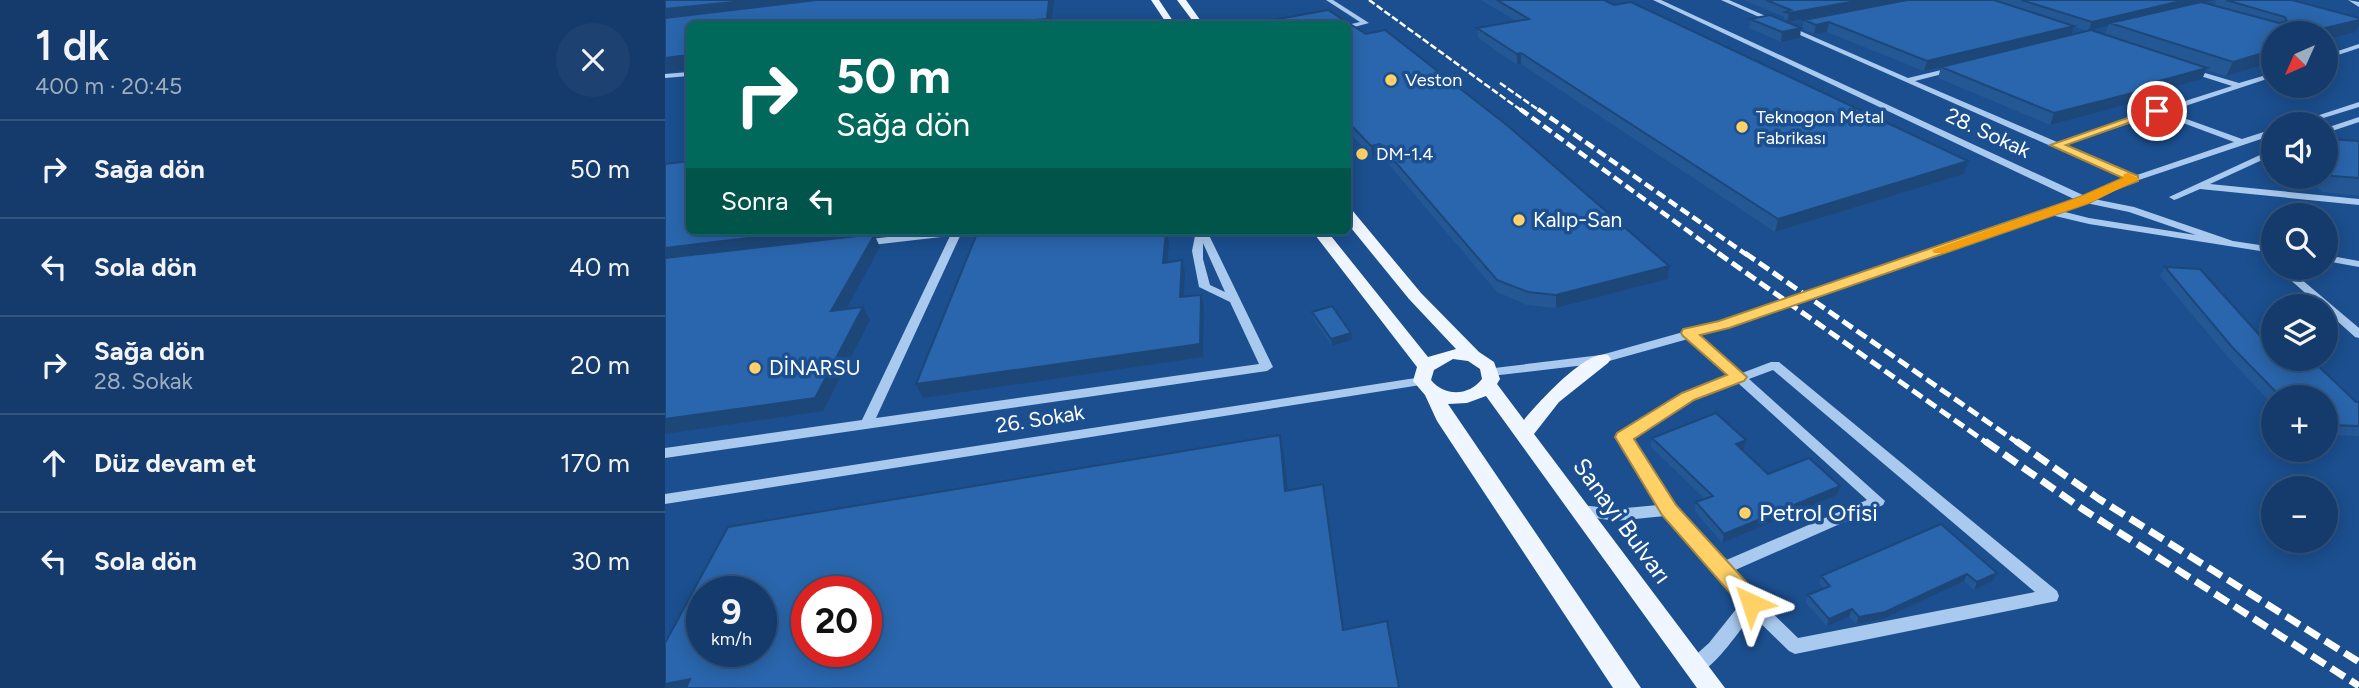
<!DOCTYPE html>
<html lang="tr">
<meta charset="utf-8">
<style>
body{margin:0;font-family:Figtree,sans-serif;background:#1d4271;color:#f1f3f6;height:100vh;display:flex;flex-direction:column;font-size:26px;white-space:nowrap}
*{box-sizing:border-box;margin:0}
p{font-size:23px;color:#9dadc1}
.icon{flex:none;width:38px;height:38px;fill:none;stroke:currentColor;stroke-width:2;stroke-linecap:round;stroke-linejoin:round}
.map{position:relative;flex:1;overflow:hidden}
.panel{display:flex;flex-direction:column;background:#143b6b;width:665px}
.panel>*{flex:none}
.banner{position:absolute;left:21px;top:21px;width:665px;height:214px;border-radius:10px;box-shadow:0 4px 18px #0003,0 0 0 2px #33557e;background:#00695c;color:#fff;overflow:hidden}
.needle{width:46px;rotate:225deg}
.fabs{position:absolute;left:1596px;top:21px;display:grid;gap:14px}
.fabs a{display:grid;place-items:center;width:77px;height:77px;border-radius:50%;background:#143b6b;box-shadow:0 4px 18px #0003,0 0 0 2px #33557e;font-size:35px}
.speed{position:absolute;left:21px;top:576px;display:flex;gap:14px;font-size:35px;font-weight:700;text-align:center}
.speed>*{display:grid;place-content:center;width:91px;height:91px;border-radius:50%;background:#143b6b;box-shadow:0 4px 18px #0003,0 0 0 2px #33557e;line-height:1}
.speed small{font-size:18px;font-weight:400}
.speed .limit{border:10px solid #d22;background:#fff;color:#111}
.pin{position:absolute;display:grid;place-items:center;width:60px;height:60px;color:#fff;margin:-30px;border:4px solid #fff;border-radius:50%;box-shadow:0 2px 7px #0007}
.me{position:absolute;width:77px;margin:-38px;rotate:318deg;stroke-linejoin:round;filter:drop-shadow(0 0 5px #0008)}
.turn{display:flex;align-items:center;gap:24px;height:147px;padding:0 35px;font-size:32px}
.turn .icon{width:91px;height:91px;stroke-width:2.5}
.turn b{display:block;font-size:49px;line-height:60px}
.then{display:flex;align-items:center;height:66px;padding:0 35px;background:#0003;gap:14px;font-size:26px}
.round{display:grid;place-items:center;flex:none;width:74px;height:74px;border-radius:37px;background:#1d4271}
.headline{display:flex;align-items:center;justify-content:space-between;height:119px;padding:0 35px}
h1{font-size:42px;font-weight:600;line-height:52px}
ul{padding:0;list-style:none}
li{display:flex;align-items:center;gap:21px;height:98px;padding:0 35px;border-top:2px solid #33557e}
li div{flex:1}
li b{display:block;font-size:26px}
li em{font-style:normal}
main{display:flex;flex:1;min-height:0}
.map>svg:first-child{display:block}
</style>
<main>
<section class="panel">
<div class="headline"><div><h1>1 dk</h1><p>400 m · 20:45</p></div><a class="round"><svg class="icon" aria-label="close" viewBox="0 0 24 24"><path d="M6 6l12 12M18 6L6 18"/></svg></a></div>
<ul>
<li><svg class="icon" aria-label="right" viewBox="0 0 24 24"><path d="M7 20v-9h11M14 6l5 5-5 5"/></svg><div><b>Sağa dön</b></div><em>50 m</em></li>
<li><svg class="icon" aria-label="left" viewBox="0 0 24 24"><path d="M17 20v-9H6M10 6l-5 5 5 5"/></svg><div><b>Sola dön</b></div><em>40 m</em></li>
<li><svg class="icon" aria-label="right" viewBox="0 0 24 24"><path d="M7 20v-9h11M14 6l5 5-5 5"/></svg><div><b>Sağa dön</b><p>28. Sokak</p></div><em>20 m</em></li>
<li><svg class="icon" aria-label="ahead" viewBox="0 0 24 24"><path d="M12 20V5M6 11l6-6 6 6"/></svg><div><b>Düz devam et</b></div><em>170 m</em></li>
<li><svg class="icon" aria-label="left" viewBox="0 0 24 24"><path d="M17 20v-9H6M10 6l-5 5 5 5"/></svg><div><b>Sola dön</b></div><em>30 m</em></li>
</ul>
</section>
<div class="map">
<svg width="1694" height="688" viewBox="0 0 1694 688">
<rect width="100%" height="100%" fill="#1b4f8f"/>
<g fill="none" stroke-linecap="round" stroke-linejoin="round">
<path fill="#a9c9ee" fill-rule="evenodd" d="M661,0H668L704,23L682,29V25L695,22Z
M988,0H996L1420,196L1441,185L1460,179L1056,0H1064L1243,78L1293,66V70L1250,81L1392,142L1567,86L1523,72V68L1574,83L1608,73V77L1502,112L1577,139L1608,129V135L1447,189L1429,199L1469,207L1568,241L1608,247V253L1424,224L1386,215L1062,328L1034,336L1077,373L1106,362H1114L1392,591L1394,596L1392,601L1130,654L1124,651L1087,615C1075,630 1052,664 1036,672C1030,675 1030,674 1025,672L1022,666L1025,660L1044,643L1076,603L1000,516L950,521L912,515L909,511L912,507L917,505L950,509L993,505L952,437L954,434L1018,394L1066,377L1023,339L937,363L826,376L821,375L820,372L821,369L936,355L1054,322L1411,200ZM1494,114L1569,142L1469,176L1399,145ZM1421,203L1464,212L1531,235L1424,218L1396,211ZM1108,370L1370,592L1133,638L1092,598L1068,571L1218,505L1220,501L1084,379ZM1073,383L1202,500L1059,561L1009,506L967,438L1028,400Z
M1683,0L1694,2V7Z
M1694,44V48L1661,59V55Z
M24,72V76L0,78V74Z
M1694,102V107L1639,124H1627Z
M1694,117V122L1661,133V128Z
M1608,149V155L1545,184L1694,199V205L1535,189L1512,199L1509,200L1504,197Z
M272,231H303L296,234L211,418L594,364L565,302L534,287L527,251L531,231H542L608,367L602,371L0,458V448L197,420L285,236L198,246L193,243L198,240ZM538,243L560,292L545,285L538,259Z
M1661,255L1694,261V267L1661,261Z
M1612,268H1623L1694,328V338L1690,337L1661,311V306H1655Z
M757,377L763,381L762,384L0,504V494Z"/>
<path fill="#f0f6ff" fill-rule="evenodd" d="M486,0H494L510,24H502Z
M512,0H521L538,24H530Z
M682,209L687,210L756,293L814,352L829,362L835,379L832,384L859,420C873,403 921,349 943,355L946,359L943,363L894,402L869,434L1060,688H1032L821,396L802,403L783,404L976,688H948L772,421L760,395L748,381L752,367L647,231H662L763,357L791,349L744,299L682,223ZM788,359L803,361L815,369L817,379C804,396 780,397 766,380L769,370Z"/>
<path stroke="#fff" stroke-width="2.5" stroke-dasharray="7 2.5" stroke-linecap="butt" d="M704,0L857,111
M835,83L875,111"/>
<path stroke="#fff" stroke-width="4.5" stroke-dasharray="10 4.5" stroke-linecap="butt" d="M855,109L1056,255
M873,109L1082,255"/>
<path stroke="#fff" stroke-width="5" stroke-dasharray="12 5" stroke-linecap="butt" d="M1053,253L1322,443
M1080,253L1353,443"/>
<path stroke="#fff" stroke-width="7" stroke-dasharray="16 7" stroke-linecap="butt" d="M1320,441L1416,508L1694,686
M1351,441L1434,499L1694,662"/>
</g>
<path fill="#245895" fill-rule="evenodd" d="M816,0H939L1299,174L1110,232L856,64L852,65L813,38L812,28L851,21Z
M1079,0H1627L1694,18V26L1691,32L1661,40V33H1608V62L1561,76L1541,70L1537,79L1497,90L1494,96L1385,125L1273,78L1276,67L1259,71L1162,32L1149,34L1137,29L1139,20L1181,12L1122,22L1119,21V17ZM1551,1L1549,6L1540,3ZM1443,26L1440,35L1427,30ZM1409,27L1422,31L1406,35Z
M663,10L701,34L720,30L843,126L1004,266L1003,279L891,308L862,305L832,292L716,155L707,157L682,130V24H597V22Z
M1085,19L1135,38L1116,42L1084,28Z
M1661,139L1694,141V196L1657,192L1641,177H1661Z
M1500,267L1597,338L1691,402H1694V436L1661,435V397H1608V405L1562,356L1495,276Z
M647,312L687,340L667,346L648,318Z
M987,438L1081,440L1079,449L1077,450L1103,474L1172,495L1057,543L1030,511L1031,502L1040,499L986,447Z
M1276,524L1328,581L1309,590L1299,581L1218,619L1191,624L1184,617L1162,626L1141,603L1143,595L1159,589L1154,583L1156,576Z"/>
<path fill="#1d4779" d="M88,0H216L0,22V9Z
M384,0H389L386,24H327Z
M1197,0H1244L1122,22L1124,13Z
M1520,0H1551L1450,25L1445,23L1443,26L1423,31L1427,22Z
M1694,20V26L1691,32L1661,40V33H1646L1647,31Z
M1164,22L1162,32L1149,34L1151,25Z
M1409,26L1406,36L1259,71L1262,61Z
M1136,28L1135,38L1116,42L1117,32Z
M1608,50V62L1561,76L1568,62Z
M856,53V64L852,65V54Z
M24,55V70L0,73V58Z
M1542,68L1537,79L1497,90L1494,96L1385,125L1389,113L1490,82Z
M715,144L716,155L707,157L706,146Z
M1303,161L1299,174L1110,232L1113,219Z
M141,231H224L222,234L210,236L215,247L173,324L0,261V248Z
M501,231L504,243L501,275L498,263Z
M517,260L520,273L518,310L515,297Z
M1004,266L1003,279L891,308V295Z
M536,295L539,308L538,357L258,398L251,384Z
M198,307L205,320L158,411L0,434V419Z
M686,333L687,340L667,346L666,339Z
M615,435L619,455L625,512L620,491Z
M1081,440L1079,449L1070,453L1071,444Z
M658,484L661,505L682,651L678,630Z
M1175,486L1172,495L1057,543L1059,534Z
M1332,573L1328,581L1309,590L1312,582Z
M1302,574L1299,581L1218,619L1191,624L1194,617Z
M1187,609L1184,617L1162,626L1164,619Z
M25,679L33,688H0V684Z"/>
<path fill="#2a66ad" stroke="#1d4779" stroke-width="2" fill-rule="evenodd" d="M0,0H88L0,9Z
M152,0H384L382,19L327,24H24V55L0,58V18Z
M832,0H939L949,5L966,2L1303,161L1113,219L856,53L852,54L812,28L864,19Z
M1101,0H1197L1124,13L1120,12L1126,10Z
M1242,0H1329L1409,26L1262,61L1164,22L1151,25L1139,20Z
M1356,0H1520L1427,22Z
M1561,0H1627L1694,18V20L1647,31L1654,33H1608V50L1568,62L1445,23L1536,2L1614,23L1622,21L1620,17Z
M663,10L701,34L720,30L843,126L1004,266L891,295L863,292L832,280L715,144L706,146L682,121V24H600L597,22Z
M1105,15L1136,28L1117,32L1085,19Z
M1426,30L1542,68L1490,82L1499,85L1389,113L1276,67Z
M1661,139L1694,141V178L1667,176L1661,170Z
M24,161V231H141L0,248V164Z
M313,231H480V234L501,231L498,263L517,260L515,297L536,295L535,344L251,384Z
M210,234L166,311L198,307L150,398L0,419V258Z
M1500,267L1535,269L1597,338L1608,339V359H1646L1691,402H1694V426L1661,425V397H1616L1567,347Z
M667,306L686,333L666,339L647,312Z
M1051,413L1081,440L1071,444L1103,474L1144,458L1175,486L1059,534L1031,502L1048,496L987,438Z
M615,435L620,491L658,484L678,630L722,621L734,688H21L25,679L0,684V643L63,527ZM37,592H96V651H37ZM142,592H201V651H142Z
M1276,524L1332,573L1312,582L1302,574L1220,612L1194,617L1187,609L1164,619L1143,595L1165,586L1156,576Z"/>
<path fill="#ffd166" stroke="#a68842" stroke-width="2" d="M1488,109L1497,111L1401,145L1473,176V181L1449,190L1424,203L1064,328L1035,335L1082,377L1079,381L1029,400L969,439L1011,505L1094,596L1097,603L1094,609L1086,612L1079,609L997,515L950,437L952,433L1017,393L1062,375L1018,336L1016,333L1018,329L1054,321L1415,197L1458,178L1385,145Z"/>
<path fill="#f59e0b" d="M1463,173L1475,179L1424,203L1279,253H1269L1267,250L1415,197L1458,178L1459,174Z"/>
<g fill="#ffd166" stroke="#1b4f8f" stroke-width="2.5">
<circle cx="726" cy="80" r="7"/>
<circle cx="1077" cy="127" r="7"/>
<circle cx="697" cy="154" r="7"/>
<circle cx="854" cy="220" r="7"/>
<circle cx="90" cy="368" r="7"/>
<circle cx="1080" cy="513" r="7"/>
</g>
<g text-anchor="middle" stroke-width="7" stroke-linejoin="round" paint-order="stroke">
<g font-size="18" fill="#fff" stroke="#1b4f8f" text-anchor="start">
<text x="740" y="86">Veston</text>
<text x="1091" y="123">Teknogon Metal<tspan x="1091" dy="21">Fabrikası</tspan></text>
<text x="711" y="160">DM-1.4</text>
</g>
<g font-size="21" fill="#fff" stroke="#1b4f8f">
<text transform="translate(1323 133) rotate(25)" y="7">28. Sokak</text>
<text transform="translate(375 419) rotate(-9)" y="7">26. Sokak</text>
</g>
<g font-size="21" fill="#fff" stroke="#1b4f8f" text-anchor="start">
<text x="868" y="227">Kalıp-San</text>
<text x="104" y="375">DİNARSU</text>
</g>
<g font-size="24" fill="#fff" stroke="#1b4f8f" text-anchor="start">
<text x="1094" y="521">Petrol Ofisi</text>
</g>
<g font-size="24" fill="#fff" stroke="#1b4f8f">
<text transform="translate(957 521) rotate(54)" y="8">Sanayi Bulvarı</text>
</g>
</g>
</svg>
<div class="fabs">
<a><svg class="needle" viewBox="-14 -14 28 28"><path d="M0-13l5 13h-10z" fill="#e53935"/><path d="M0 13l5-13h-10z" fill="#9dadc1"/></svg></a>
<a><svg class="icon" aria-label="sound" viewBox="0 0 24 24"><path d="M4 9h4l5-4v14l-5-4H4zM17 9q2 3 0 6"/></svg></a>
<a><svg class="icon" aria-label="search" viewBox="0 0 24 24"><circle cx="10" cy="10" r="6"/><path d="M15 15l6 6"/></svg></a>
<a><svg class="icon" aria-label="layers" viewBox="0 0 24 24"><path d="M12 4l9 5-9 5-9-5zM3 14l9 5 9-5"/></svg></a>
<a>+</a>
<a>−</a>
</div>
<div class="speed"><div>9<small>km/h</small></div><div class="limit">20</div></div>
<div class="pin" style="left:1492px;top:111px;background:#d93025"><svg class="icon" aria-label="arrive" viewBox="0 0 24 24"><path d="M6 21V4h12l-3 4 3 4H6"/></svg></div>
<svg class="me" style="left:1086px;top:603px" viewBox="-20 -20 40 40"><path d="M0-17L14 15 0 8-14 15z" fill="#ffd166" stroke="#fff" stroke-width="4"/></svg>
<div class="banner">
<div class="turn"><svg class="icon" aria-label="right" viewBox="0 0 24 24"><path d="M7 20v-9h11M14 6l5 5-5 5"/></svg><div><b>50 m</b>Sağa dön</div></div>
<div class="then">Sonra<svg class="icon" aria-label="left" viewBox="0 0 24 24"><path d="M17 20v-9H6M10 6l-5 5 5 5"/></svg></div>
</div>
</div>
</main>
